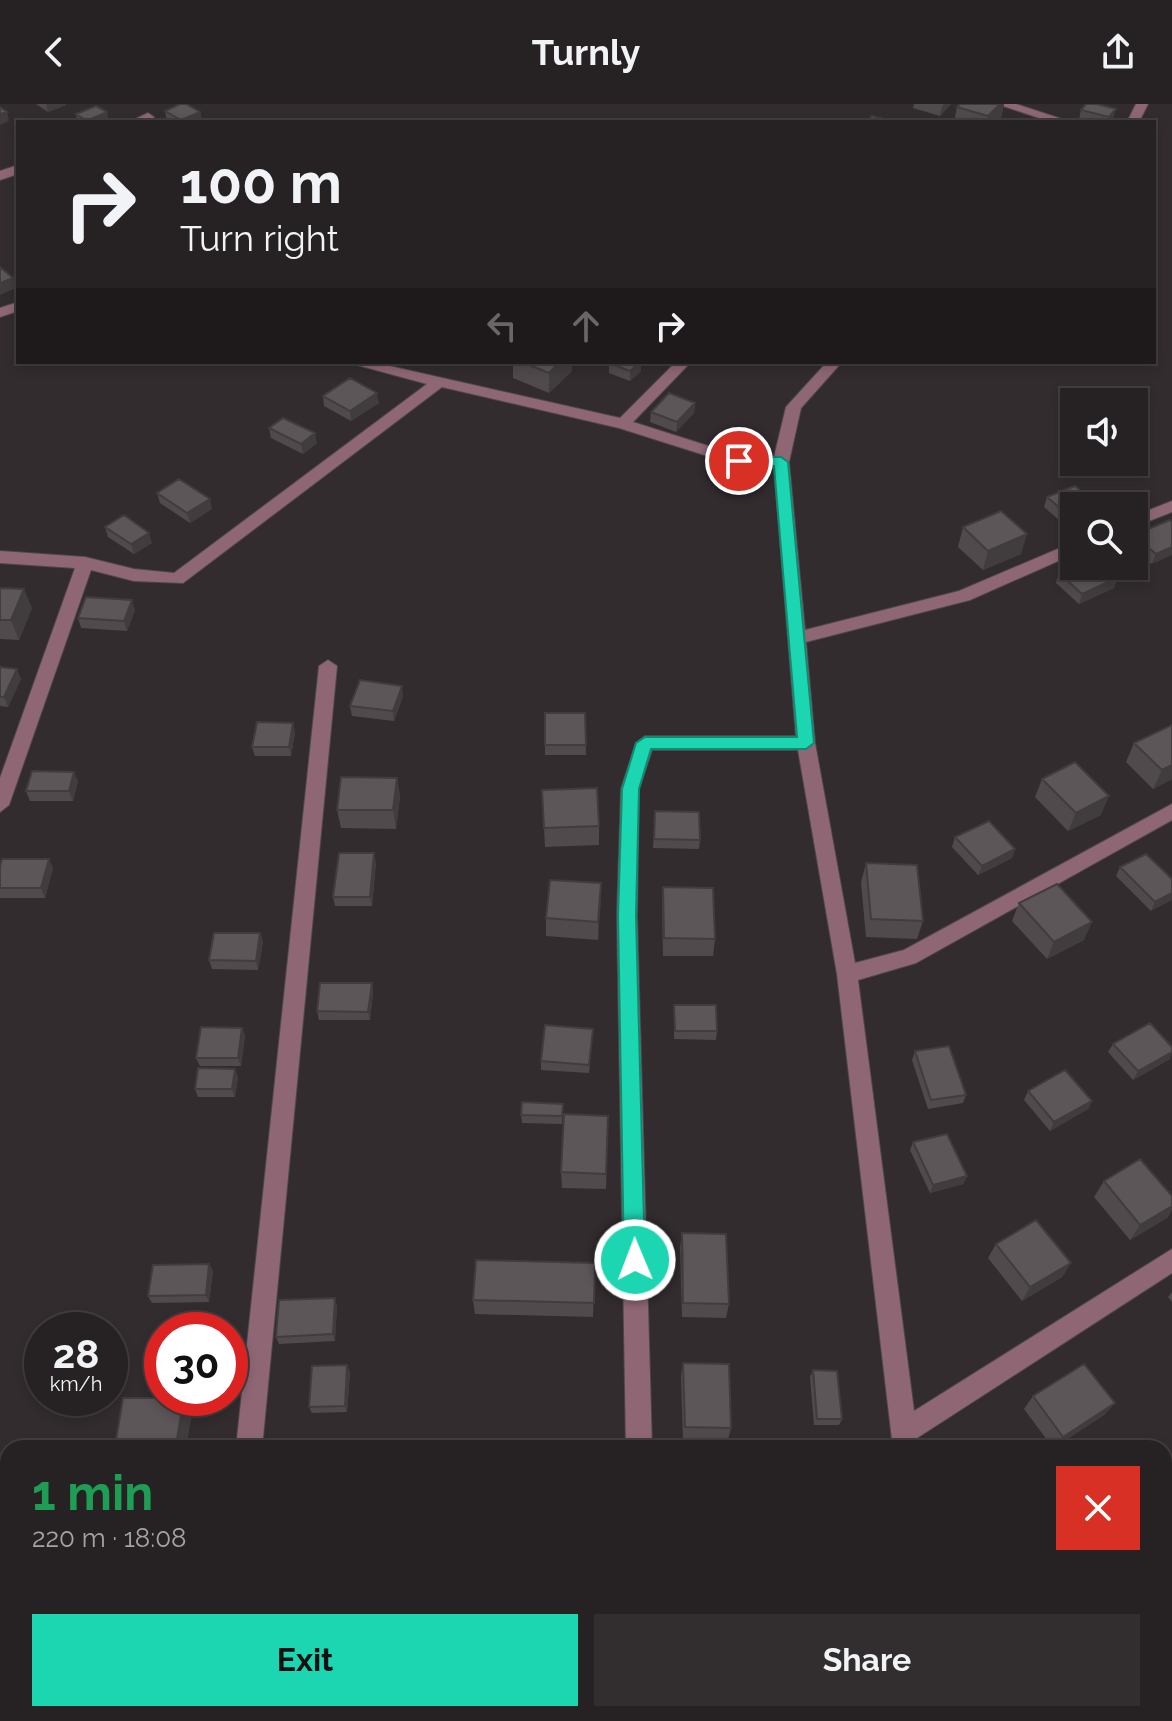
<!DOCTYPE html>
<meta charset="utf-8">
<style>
body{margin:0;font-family:Raleway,sans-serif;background:#322e2f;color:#f1f3f6;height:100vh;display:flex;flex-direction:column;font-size:30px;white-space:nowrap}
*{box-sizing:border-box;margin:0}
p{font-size:26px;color:#a4a3a5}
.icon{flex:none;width:44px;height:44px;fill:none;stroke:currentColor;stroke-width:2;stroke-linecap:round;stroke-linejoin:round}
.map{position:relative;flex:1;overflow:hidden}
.details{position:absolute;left:0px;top:1336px;width:1172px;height:282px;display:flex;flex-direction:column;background:#262122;border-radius:24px 24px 0 0;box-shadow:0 4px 12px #0003,0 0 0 2px #423e40}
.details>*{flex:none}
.hud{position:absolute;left:16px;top:16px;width:1140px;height:244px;border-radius:0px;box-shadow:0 4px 12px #0003,0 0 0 2px #423e40;background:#262122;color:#f1f3f6;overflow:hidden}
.controls{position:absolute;left:1060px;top:284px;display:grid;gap:16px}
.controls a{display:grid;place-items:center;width:88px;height:88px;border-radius:0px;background:#262122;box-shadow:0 4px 12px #0003,0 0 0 2px #423e40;font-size:40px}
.speed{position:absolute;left:24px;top:1208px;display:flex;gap:16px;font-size:40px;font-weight:700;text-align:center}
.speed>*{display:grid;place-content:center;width:104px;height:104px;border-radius:50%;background:#262122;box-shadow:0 4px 12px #0003,0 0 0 2px #423e40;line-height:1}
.speed small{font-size:20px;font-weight:400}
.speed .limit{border:12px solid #d22;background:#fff;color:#111}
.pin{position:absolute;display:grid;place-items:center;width:68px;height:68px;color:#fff;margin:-34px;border:4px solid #fff;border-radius:50%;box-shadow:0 2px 8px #0007}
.me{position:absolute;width:88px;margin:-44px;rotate:359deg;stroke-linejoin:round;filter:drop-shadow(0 0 6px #0008)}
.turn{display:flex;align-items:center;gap:28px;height:168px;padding:0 32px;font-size:36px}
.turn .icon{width:104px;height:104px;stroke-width:2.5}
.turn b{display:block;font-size:56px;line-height:68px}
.lanes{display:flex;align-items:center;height:76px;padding:0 32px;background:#0003;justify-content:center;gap:40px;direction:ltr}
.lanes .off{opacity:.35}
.round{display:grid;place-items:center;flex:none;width:84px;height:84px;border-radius:0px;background:#322e2f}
.head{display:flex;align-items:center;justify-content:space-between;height:136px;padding:0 32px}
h1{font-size:48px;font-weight:700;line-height:60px;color:#1e9e55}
.button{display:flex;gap:16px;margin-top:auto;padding:16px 32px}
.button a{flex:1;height:92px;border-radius:0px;background:#1cd5b1;color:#111;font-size:32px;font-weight:700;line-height:92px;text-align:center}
.button a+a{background:#322e2f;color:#f1f3f6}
header{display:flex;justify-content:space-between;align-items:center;height:104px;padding:0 32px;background:#262122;font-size:36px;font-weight:700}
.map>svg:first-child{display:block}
</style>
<header><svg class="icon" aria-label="back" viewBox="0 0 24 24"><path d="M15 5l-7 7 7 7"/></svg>Turnly<svg class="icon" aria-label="share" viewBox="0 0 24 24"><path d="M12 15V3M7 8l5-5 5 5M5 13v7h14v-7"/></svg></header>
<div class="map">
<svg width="1172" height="1617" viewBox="0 0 1172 1617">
<rect width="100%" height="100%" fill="#322c2e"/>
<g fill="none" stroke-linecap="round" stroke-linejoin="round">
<defs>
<path id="minor" d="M997,0H1016L1071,18H1051Z
M1136,0H1148L1139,18H1127Z
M148,9L154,13L152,16L129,18Z
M18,61V70L0,76V67Z
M18,198V207L0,213V204Z
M346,258H372L620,314L676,258H691L633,318L740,352L774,353L786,303L827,258H842L801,304L789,358L805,526L959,487L1074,438V450L970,496L806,538L815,639L855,859L904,846L1172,700V716L916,859L858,876L914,1307L1172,1145V1169L917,1334L919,1344H893L837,870L798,646H652L639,685L637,812L652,1344H626L617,812L621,685L636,639L645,632H796L774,363L739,362L619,324L442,283L183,479L134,477L91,466L9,701L0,708V674L75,464L0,459V447L85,453L134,465L174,469L427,280Z
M1172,397V408L1134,423V412Z
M328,556L337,562L262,1344H236L319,562Z
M208,1610H236V1617H208Z
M630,1610H658L659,1617H631Z
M919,1610H947V1617H919Z"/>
</defs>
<use href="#minor" stroke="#4e484a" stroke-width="2"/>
<use href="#minor" fill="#8f6774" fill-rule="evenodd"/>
</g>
<path fill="#504a4c" d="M36,0H66V1L48,8Z
M914,0H951L940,12L913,4Z
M960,0H1004L1001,14L997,18H954L957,3Z
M1081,6L1113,14L1110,18H1088L1079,16Z
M165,7L200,8L202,17L169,18L167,17Z
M76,10L109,18H78Z
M513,258H572V267L549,289L513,274Z
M609,259L641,267L630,277L609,269Z
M323,292L379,299L351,317L324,302Z
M695,299L694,309L676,328L650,318L651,308Z
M269,324L317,339L303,350L271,334Z
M157,389L212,405L190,419L160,399Z
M1047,393L1074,402V429L1044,403Z
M1172,418L1152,460L1134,445V431Z
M105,423L152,439L134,450L108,433Z
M963,423L1021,450L983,466L958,443Z
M1059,469L1117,474L1114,484L1079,500L1056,479Z
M0,484L32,504L19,536L0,535Z
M135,506L127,527L81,524L78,514Z
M0,563L21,575L8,603L0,602Z
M403,592L394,617L352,612L350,602Z
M545,609H585L586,651H545Z
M295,628L291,652H255L252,643Z
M1134,639L1172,675L1153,685L1126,658Z
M397,674L400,692L396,725L341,724L337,706Z
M1042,675L1101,711L1068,727L1035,693Z
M78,677L73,697H30L26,687Z
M542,686L599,722V741L545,743Z
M655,707L700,736L699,745L653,744Z
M955,733L1015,745L1012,754L978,771L952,743Z
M49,755L53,764L45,794H0V762Z
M376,758L372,802H335L333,793Z
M866,759L923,817L917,835L866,833L861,778Z
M1120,763L1172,775L1151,807L1116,772Z
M601,779L598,836L546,832V814Z
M663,783L715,835L713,852H663L662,801Z
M1019,799L1084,836L1047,855L1012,817Z
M260,829L263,838L258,866L212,865L209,856Z
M372,879L373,888L370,916H319L317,907Z
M674,901L717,927L716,936L674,935Z
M242,924L245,932L241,962H200L196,954Z
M593,925L589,969L541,966V957Z
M1113,940L1170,955L1133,976L1108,948Z
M915,947L966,991L963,999L928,1005L912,956Z
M238,973L235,993H198L195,985Z
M1028,987L1092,997L1088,1005L1050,1027L1024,996Z
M563,1000L562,1020L522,1019L521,1011Z
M608,1012L606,1085L562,1084L561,1068Z
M913,1038L967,1072L963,1080L930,1089L910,1046Z
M1104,1077L1172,1092V1106L1167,1114L1130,1136L1094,1093Z
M682,1129L729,1200L726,1214L682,1213L680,1144Z
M996,1140L1071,1159L1062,1173L1022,1197L988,1154Z
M595,1159L593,1213L475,1210L473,1196Z
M209,1160L213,1167L209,1198L152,1199L148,1192Z
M1172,1188V1198L1168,1193Z
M337,1201L335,1237L279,1240L276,1233Z
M683,1259L731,1324L728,1336L683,1335L681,1272Z
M813,1266L842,1315L839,1321H814L810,1273Z
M350,1268L347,1308L312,1309L309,1303Z
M1033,1292L1115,1299L1104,1311L1053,1344L1024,1305Z
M184,1294L192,1307L186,1344H117L115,1342Z
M596,1610V1617H531L530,1611Z"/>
<path fill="#413c3e" d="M46,0H66V1L48,8Z
M944,0H951L940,12L942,2Z
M1000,0H1004L1001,14L997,18H987L988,12Z
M1116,5L1113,14L1110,18H1108L1109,13Z
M7,8L9,17L0,21V10Z
M107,8L109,18H87V17Z
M200,8L202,17L181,18V16Z
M13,174L16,184L0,191V179Z
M560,258H572V267L549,289V269Z
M640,258H641V267L630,277V267Z
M377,289L379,299L351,317L350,307Z
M695,299L694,309L676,328L677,318Z
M315,329L317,339L303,350L301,340Z
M210,395L212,405L190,419L187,409Z
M149,429L152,439L134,450L131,440Z
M1027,430L1021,450L983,466L988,447Z
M1172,443V451L1152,460L1156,450Z
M1117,474L1114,484L1079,500L1082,490Z
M24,485L32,504L19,536L11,516Z
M132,496L135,506L127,527L124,517Z
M17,565L21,575L8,603L4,593Z
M402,582L403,592L394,617L393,607Z
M293,619L295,628L291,652L289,643Z
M1172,661V675L1153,685L1162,666Z
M74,668L78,677L73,697L69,687Z
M397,674L400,692L396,725L393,706Z
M1109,692L1101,711L1068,727L1076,709Z
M1015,745L1012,754L978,771L982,762Z
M374,749L376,758L372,802L370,793Z
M49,755L53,764L45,794L41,784Z
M601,779V797L598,836V818Z
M1172,789V796L1151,807L1155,798Z
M1092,818L1084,836L1047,855L1054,838Z
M260,829L263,838L258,866L256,857Z
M372,879L373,888L370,916L368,908Z
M242,924L245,932L241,962L238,954Z
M1172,948L1170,955L1133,976L1138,967Z
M235,965L238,973L235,993L232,985Z
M1092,997L1088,1005L1050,1027L1054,1018Z
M967,1072L963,1080L930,1089L933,1081Z
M1172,1102V1106L1167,1114L1130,1136L1140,1121Z
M1071,1159L1062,1173L1022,1197L1030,1183Z
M209,1160L213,1167L209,1198L206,1191Z
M335,1194L337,1201L335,1237L333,1230Z
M347,1261L350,1268L347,1308L345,1302Z
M184,1294L192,1307L186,1344H178L176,1341Z
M1115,1299L1104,1311L1054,1344L1063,1333Z"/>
<path fill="#5d5658" stroke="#413c3e" stroke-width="2" d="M180,0H186L200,8L181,16L165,7Z
M960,0H1000L988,12L957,3Z
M1086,0H1097L1116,5L1109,13L1081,6Z
M96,2L107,8L87,17L76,10Z
M0,3L7,8L0,10Z
M872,12L895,18H867Z
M0,163L13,174L0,179Z
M522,258H560L549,269Z
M610,258H640L630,267L609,259Z
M350,274L377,289L350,307L323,292Z
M669,289L695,299L677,318L651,308Z
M283,314L315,329L301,340L269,324Z
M179,375L210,395L187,409L157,389Z
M1075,382L1098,402H1074V416L1047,393Z
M1001,407L1027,430L988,447L963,423Z
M124,411L149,429L131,440L105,423Z
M1170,416L1172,418V443L1156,450L1134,431Z
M1076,462H1103L1117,474L1082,490L1059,469Z
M0,484L24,485L11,516H0Z
M86,493L132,496L124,517L78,514Z
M0,563L17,565L4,593H0Z
M360,576L402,582L393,607L350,602Z
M545,609H585L586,641H545Z
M257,618L293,619L289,643H252Z
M1172,621V661L1162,666L1134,639Z
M1075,658L1109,692L1076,709L1042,675Z
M32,667L74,668L69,687H26Z
M341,673L397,674L393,706H337Z
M597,684L599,722L544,724L542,686Z
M655,707L699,708L700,736L654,735Z
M989,717L1015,745L982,762L955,733Z
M339,749H374L370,793H333Z
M1146,750L1172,775V789L1155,798L1120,763Z
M2,755H49L41,784H0V762Z
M866,759L917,761L923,817L871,815Z
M550,776L601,779L598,818L546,814Z
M1057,780L1092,818L1054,838L1019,799Z
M663,783L713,784L715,835L664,834Z
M214,829H260L256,857L209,856Z
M320,879H372L368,908L317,907Z
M674,901H716L717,927H675Z
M1150,919L1172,943V948L1138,967L1113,940Z
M545,921L593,925L589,961L541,957Z
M201,923L242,924L238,954H196Z
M949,942L966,991L931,996L915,947Z
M198,964L235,965L232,985H195Z
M1065,966L1092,997L1054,1018L1028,987Z
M522,998L563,1000L562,1012L521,1011Z
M564,1010L608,1012L606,1070L561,1068Z
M947,1030L967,1072L933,1081L913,1038Z
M1140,1055L1172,1092V1102L1140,1121L1104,1077Z
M1036,1116L1071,1159L1030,1183L996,1140Z
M682,1129L726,1130L729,1200L683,1199Z
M476,1156L595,1159L594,1199L473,1196Z
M209,1160L206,1191L148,1192L153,1161Z
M335,1194L333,1230L276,1233L279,1196Z
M683,1259L729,1260L731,1324L685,1323Z
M1084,1260L1115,1299L1063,1333L1033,1292Z
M347,1261L345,1302L309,1303L312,1262Z
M813,1266L837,1267L842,1315H817Z
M123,1294H184L176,1341L115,1342Z
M530,1610H596V1612L530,1611Z"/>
<path fill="#1cd5b1" stroke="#128a73" stroke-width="2" d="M739,353H781L788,358L814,639L806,645H651L639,685L636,812L645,1156L642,1163L635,1166L627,1163L624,1156L618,812L622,685L636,639L645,633H797L774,362L734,360L732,357Z"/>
</svg>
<div class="controls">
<a><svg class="icon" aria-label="sound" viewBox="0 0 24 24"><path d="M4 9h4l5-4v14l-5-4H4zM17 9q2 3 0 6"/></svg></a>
<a><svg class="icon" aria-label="search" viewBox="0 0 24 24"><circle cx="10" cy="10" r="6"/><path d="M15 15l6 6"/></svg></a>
</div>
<div class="speed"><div>28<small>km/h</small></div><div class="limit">30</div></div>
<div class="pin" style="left:739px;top:357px;background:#d93025"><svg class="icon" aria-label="arrive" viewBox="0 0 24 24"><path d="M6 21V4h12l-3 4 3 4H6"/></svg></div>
<svg class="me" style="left:635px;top:1156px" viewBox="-20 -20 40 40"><circle r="17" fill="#1cd5b1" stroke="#fff" stroke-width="3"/><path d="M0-11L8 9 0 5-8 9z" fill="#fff"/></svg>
<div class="hud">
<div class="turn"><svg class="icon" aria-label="right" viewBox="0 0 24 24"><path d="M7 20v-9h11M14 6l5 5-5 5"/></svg><div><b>100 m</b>Turn right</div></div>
<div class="lanes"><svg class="icon off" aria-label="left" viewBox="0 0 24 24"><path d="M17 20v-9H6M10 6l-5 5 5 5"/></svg><svg class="icon off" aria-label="ahead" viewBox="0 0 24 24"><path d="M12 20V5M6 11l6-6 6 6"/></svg><svg class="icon" aria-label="right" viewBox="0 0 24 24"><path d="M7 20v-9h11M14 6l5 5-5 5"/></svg></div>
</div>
<section class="details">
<div class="head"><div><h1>1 min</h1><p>220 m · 18:08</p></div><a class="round" style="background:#d93025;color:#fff"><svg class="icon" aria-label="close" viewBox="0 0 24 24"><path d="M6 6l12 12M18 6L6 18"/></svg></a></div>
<div class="button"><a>Exit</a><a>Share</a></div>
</section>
</div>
